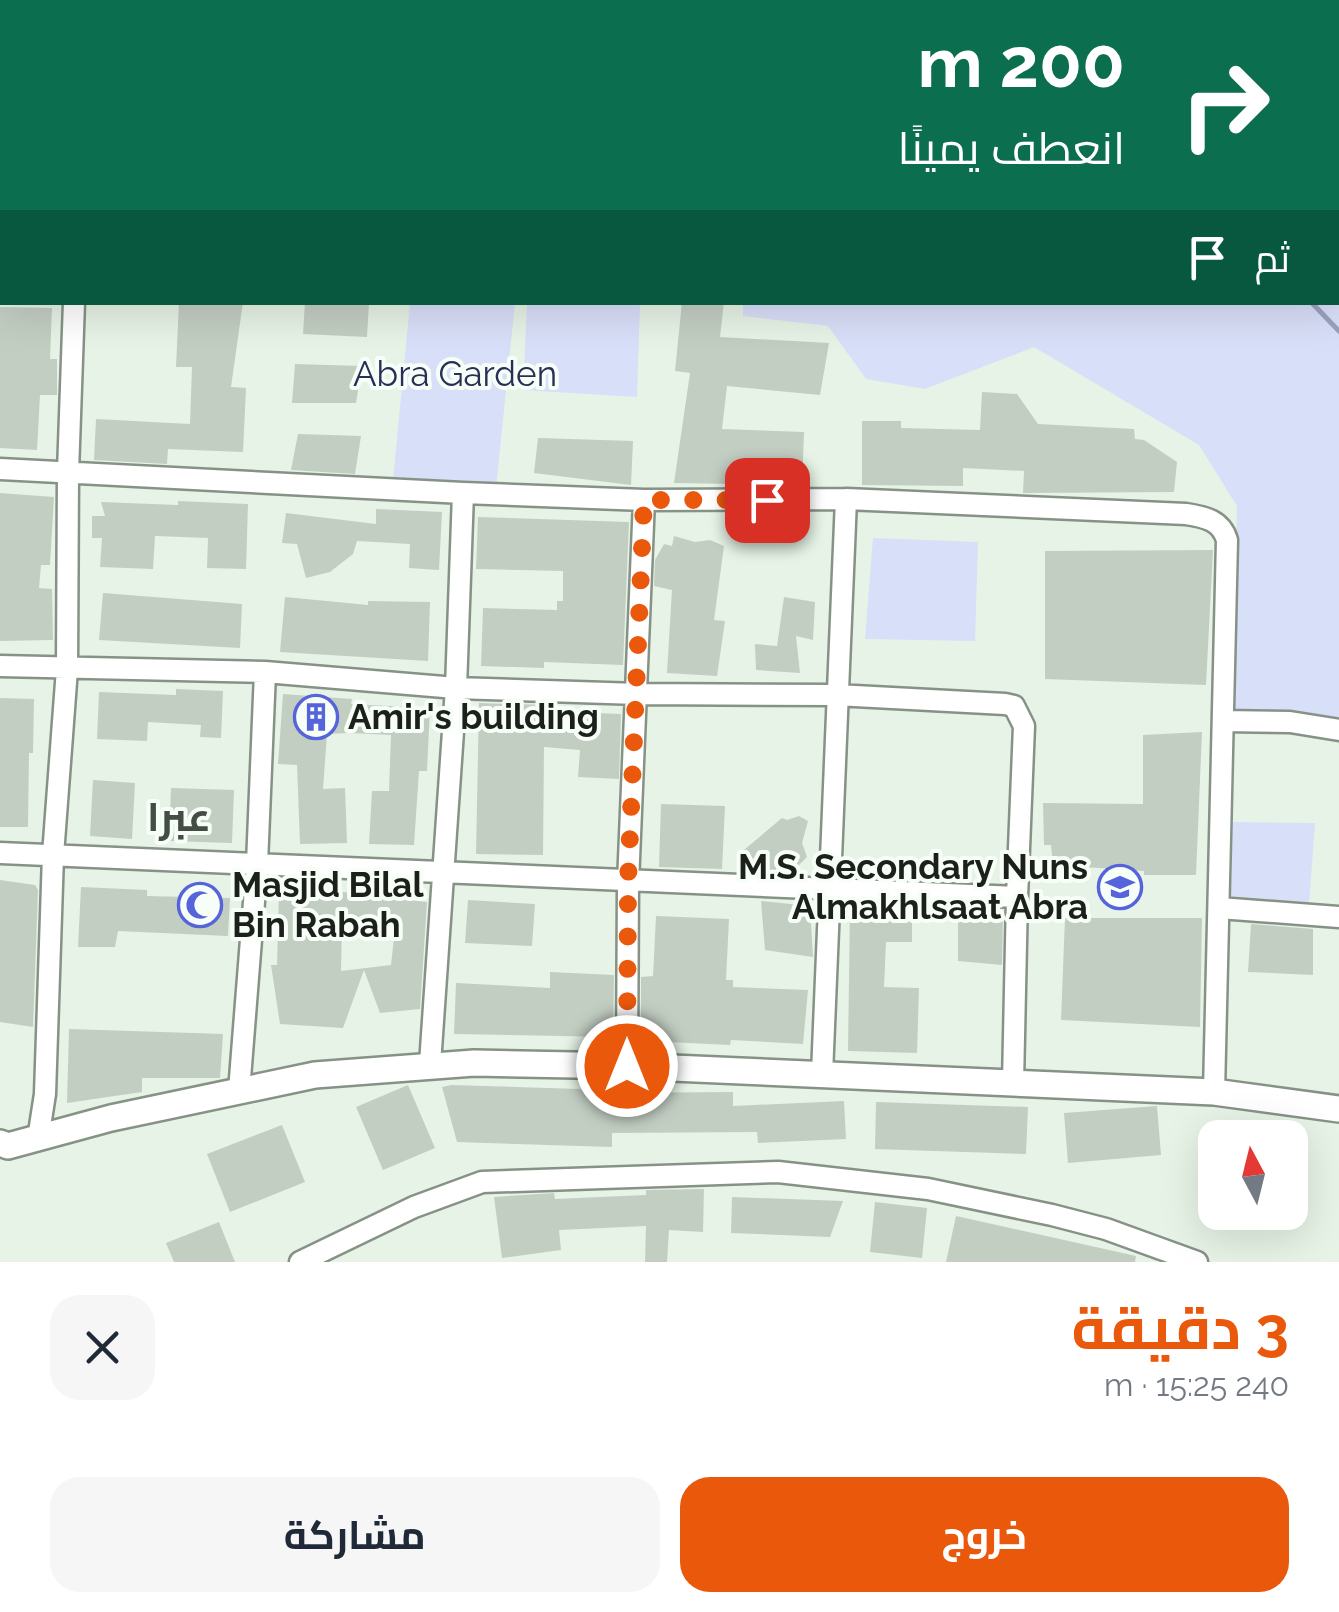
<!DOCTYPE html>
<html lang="ar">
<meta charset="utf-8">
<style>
body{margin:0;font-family:Raleway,Cairo,sans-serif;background:#f6f6f7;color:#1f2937;direction:rtl;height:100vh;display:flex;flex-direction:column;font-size:38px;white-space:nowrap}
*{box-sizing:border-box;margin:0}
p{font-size:32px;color:#747a83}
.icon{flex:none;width:55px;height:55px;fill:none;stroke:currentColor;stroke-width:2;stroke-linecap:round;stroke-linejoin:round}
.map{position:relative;height:1262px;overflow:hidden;direction:ltr}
.drawer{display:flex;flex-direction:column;background:#fff;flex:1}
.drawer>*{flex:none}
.guide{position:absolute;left:0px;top:0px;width:1340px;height:305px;box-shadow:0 10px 40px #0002;direction:rtl;background:#0b6e4f;color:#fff;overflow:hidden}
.needle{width:65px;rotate:353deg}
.tools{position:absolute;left:1198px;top:1120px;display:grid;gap:20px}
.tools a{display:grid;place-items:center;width:110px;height:110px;border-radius:20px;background:#fff;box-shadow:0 10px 40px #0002;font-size:50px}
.pin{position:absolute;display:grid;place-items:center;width:85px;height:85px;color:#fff;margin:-42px;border-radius:20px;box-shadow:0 5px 15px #0006}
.me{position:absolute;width:110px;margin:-55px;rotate:0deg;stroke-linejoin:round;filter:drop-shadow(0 0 8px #0008)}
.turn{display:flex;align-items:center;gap:35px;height:210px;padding:0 50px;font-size:45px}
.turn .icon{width:130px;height:130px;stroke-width:2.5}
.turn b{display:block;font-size:70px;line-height:85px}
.then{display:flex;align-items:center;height:95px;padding:0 50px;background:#0003;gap:20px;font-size:38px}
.round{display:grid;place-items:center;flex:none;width:105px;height:105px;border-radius:30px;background:#f6f6f7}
.head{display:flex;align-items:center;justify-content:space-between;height:170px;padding:0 50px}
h1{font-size:60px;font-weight:700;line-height:75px;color:#ea580c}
.cta{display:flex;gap:20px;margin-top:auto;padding:20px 50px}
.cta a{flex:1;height:115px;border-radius:30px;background:#ea580c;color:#fff;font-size:40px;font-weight:700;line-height:115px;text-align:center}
.cta a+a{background:#f6f6f7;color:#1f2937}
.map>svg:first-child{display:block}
</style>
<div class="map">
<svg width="1339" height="1262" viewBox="0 0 1339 1262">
<rect width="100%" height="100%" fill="#e7f3e7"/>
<path fill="#d8dff8" d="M202,0H1339V723L1232,713L1237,506L1199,445L1034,347L925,389L866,379L828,326L743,316V303L1338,302V2H202Z
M410,303H515L496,488L393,480Z
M527,303H640L637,397L523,390Z
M873,538L978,542L975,641L865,639Z
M1232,822L1315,823L1309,905L1231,896Z"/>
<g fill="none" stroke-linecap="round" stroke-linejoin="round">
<path stroke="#9ba2bd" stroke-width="5" d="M1033,0L1034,2
M1311,302L1339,331"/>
</g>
<path fill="#c3cec3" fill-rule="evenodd" d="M179,302H243L231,387L246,388L243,452L168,449L167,464L94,460L96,419L190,424L192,367H176Z
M305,302H369L367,337L303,334Z
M682,302H724L720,337L829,343L820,395L727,386L722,429L804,432L802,485L674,483L690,373L675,371Z
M0,307L52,308L50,359H57V395H40L37,450L0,448Z
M295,364L362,366L356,403H292Z
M982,392L1017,394L1038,424L1134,429L1135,439L1144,440L1177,462L1174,492L1023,493L1024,471L963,468V486L862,485V421H901V428L980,430Z
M298,434L361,436L355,474L291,470Z
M538,438L633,441L631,485L534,473Z
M0,493L54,497L50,565H41L39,588L52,589L53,640L0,641Z
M178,501L248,504L246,569L207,568L208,538L155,536L153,569L100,567L102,538H92V516H105L101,502L178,505Z
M376,509L442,512L439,570L409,568L410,544L357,541L353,554L330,572L306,578L297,544L282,543L286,513L376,524Z
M478,517L629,522L623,665L544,662V668L481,666L483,608L557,610V601H563V571L476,569Z
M674,536L695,542L710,540L724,546L714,620L725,621L717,676L667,673L672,590L654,586L655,560L664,544L672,546Z
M1213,550L1206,685L1045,679V551Z
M103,593L242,604L240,648L99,640Z
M285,597L368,605V601L430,602L428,661L280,652Z
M784,597L815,602L813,640L796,636L800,673L756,670L755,644L777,646Z
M176,689L223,691L221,738L200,737L201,725L148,722L147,741L97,739L99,692L176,695Z
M283,694L352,699L351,704L430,708L427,771H419L414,845L369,844L372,791H389L391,735L349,733L327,734L323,789L345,788L347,843L300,844L297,765L278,764Z
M0,698L34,699L33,753H29L28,827H0Z
M479,703L546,705L545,711L621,714L619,779L578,777L580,750L544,747L543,855L476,854Z
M1202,732L1196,875H1144V871L1053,865L1051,845H1044L1043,803L1143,804V735Z
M93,780L135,783L132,839L90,836Z
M171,788L234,790L232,843L169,841Z
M661,804L725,806L722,869L659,867Z
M799,816L808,821L802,843L807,857L791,873L748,872L738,855L782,818L787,820Z
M0,880L35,885L38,890L33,1027L0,1022Z
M81,887L147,890V896L230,898L228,936L118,931L115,947H78Z
M279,891L343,892L427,902L420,1009L380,1013L364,970L343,1028L280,1024L271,965H277ZM342,923L395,928L391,965L341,971Z
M468,900L535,904L532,946L465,943Z
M761,901L810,906L813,957L765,950Z
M850,908L912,909V942H886L884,987L919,988L917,1053L848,1051Z
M958,912L1003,914L1002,965L958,961Z
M656,916L729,919L726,980H733V987L808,990L803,1044L731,1040L730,1045L646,1041L647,1038H641V977L653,976Z
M1065,918H1202L1200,1027L1061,1020Z
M1251,924L1313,929V975L1248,972Z
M550,972L614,975L613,1037L454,1034L456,983L550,988Z
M69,1029L223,1034L220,1078H142V1092L67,1103Z
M408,1085L435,1148L383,1170L356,1107Z
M451,1085L613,1090V1093L733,1092V1106L844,1101L846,1139L758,1143L757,1132L612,1133V1147L457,1142L442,1087Z
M876,1102L1028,1107L1026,1154L875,1149Z
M1157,1106L1161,1155L1068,1163L1064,1113Z
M282,1125L305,1182L230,1212L207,1154Z
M704,1189L703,1232L669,1230L667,1262H645L646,1226L559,1230L561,1250L502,1258L494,1197L554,1193L555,1199L646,1195V1190Z
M732,1197L843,1201L830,1237L731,1233Z
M875,1202L927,1208L922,1258L870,1252Z
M956,1216L1136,1256L1135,1262H946Z
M219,1222L235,1262H174L166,1243Z"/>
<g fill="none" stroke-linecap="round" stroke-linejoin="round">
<defs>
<path id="minor" d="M0,88L2,90
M0,276H2
M0,469L463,493L644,500L846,499L1186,514C1205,517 1221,520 1227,540L1214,1092
M0,666L265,672L456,688L638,694L836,695L1005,704L1014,706L1024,726L1017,897
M1223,721L1290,722L1339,730
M0,853L1017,897L1013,1083
M1219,908L1339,917
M430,1064L456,688L463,493
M627,1066L628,883L644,500
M822,1074L846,499
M239,1091L257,864L265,672
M38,1139L45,1094L53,855L67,669L68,472L74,302
M300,1262L414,1207L482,1182L778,1172L928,1189L1052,1215L1106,1229L1197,1262"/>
<path id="major" d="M0,1143L8,1146L111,1118L315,1075L474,1063L627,1066L1214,1092L1339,1109"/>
</defs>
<use href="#minor" stroke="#879287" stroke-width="25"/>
<use href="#major" stroke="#879287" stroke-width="30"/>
<use href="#minor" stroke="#fff" stroke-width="20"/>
<use href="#major" stroke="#fff" stroke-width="25"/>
</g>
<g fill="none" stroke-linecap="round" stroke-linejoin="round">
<path stroke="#ea580c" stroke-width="18" stroke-dasharray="0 32.4" d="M627,1066L628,882L644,500H767"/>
</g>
<defs>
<symbol id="building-ring" viewBox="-11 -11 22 22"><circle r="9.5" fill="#f7fef7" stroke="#5564db" stroke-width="1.5"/><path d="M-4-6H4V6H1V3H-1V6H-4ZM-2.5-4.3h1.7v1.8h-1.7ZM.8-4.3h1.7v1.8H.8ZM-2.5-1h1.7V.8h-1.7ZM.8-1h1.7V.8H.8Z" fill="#5564db"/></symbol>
<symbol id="school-ring" viewBox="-11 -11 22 22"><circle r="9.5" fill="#f7fef7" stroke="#5564db" stroke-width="1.5"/><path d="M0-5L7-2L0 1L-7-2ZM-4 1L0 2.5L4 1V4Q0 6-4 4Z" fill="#5564db"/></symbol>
<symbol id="mosque-ring" viewBox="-11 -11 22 22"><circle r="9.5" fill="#f7fef7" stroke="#5564db" stroke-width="1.5"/><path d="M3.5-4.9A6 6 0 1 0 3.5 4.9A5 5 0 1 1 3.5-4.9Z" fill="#5564db"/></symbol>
</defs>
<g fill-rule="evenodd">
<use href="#building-ring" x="291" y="692" width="50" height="50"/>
<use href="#school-ring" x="1095" y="862" width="50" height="50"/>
<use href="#mosque-ring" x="175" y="880" width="50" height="50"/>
</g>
<g text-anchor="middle" stroke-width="8" stroke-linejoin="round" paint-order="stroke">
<g font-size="35" fill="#272f56" stroke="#f7fef7">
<text x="455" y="386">Abra Garden</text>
</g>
<g font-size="35" font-weight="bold" fill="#1c201b" stroke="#f7fef7" text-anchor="start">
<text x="348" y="729">Amir's building</text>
<text x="1088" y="879" text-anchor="end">M.S. Secondary Nuns<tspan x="1088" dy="40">Almakhlsaat Abra</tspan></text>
<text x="232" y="897">Masjid Bilal<tspan x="232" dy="40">Bin Rabah</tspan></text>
</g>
<g font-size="40" font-weight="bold" fill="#444d44" stroke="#f7fef7">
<text x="179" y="831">عبرا</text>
</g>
</g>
</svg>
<div class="tools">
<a><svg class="needle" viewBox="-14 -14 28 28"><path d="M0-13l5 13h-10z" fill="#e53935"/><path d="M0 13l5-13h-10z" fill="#747a83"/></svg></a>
</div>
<div class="pin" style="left:767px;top:500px;background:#d93025"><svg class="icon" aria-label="arrive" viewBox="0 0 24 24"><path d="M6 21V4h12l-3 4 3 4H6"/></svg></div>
<svg class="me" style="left:627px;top:1066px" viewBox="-20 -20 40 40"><circle r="17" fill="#ea580c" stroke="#fff" stroke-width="3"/><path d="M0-11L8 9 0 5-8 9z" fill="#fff"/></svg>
<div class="guide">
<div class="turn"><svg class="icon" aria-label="right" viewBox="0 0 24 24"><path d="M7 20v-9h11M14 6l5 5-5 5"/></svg><div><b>200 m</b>انعطف يمينًا</div></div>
<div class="then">ثم<svg class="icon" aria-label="arrive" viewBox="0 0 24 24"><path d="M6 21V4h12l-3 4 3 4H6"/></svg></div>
</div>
</div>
<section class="drawer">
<div class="head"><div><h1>3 دقيقة</h1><p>240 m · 15:25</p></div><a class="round"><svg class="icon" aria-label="close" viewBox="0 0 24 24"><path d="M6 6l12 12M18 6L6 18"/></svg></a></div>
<div class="cta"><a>خروج</a><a>مشاركة</a></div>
</section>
